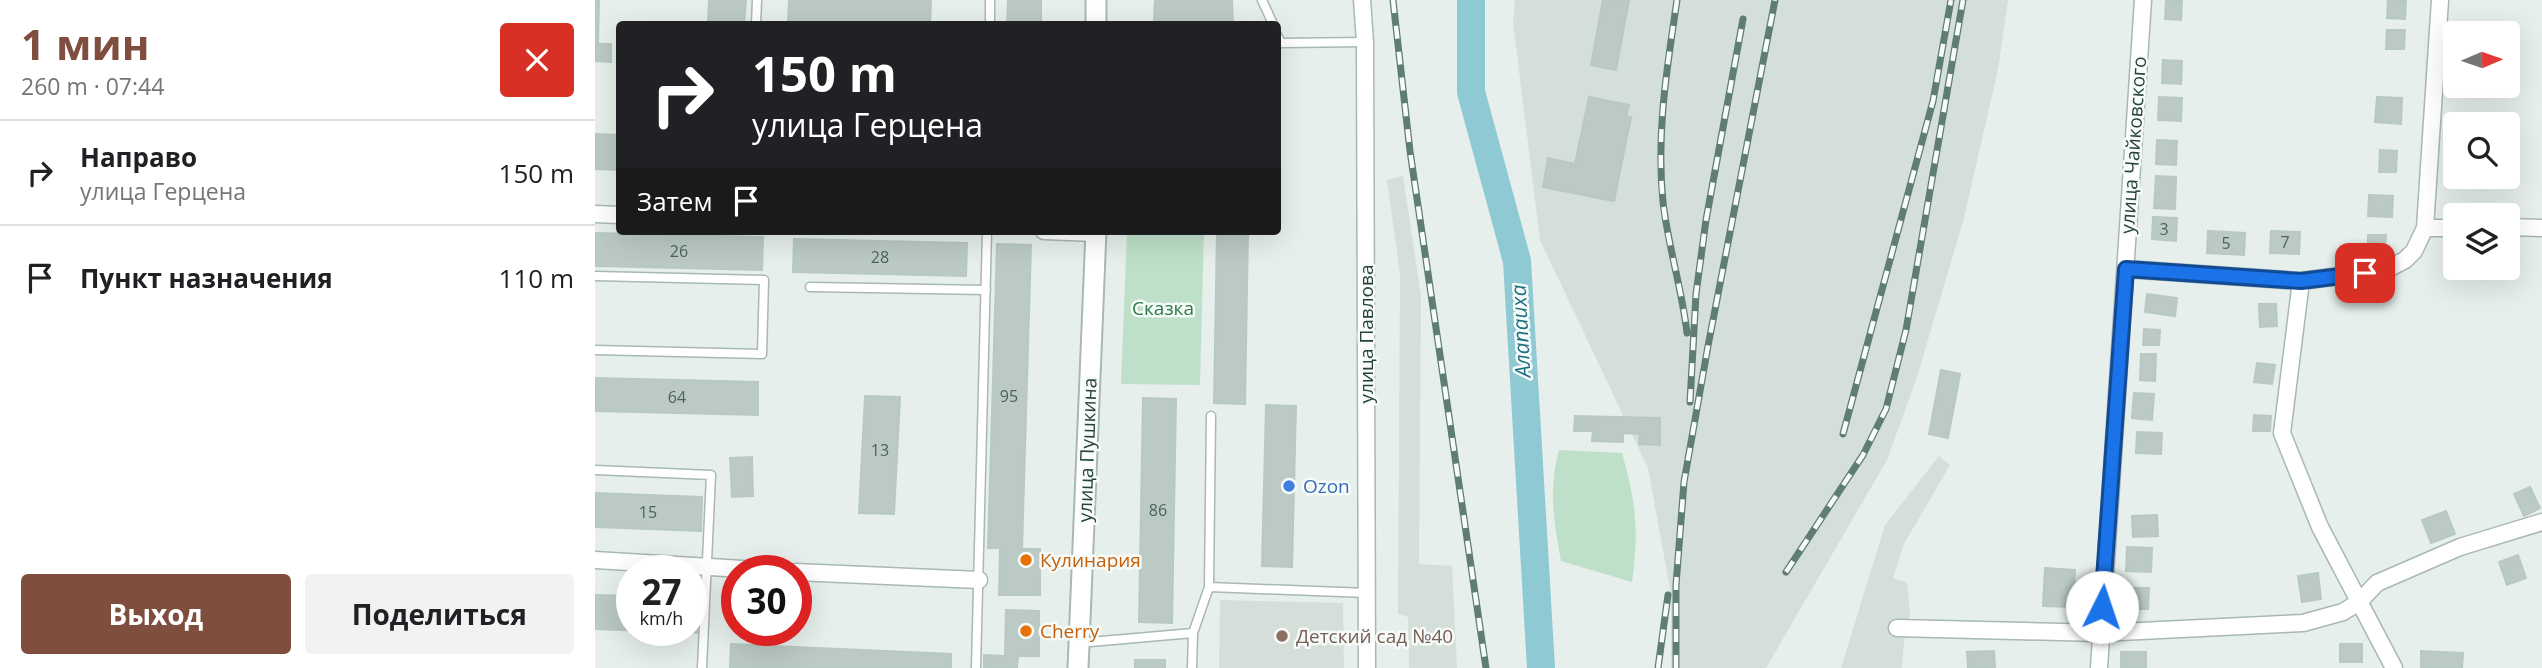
<!DOCTYPE html>
<html lang="ru">
<meta charset="utf-8">
<style>
body{margin:0;font-family:"Open Sans",sans-serif;background:#f2f2f2;color:#202124;height:100vh;display:flex;flex-direction:column;font-size:26px;white-space:nowrap}
*{box-sizing:border-box;margin:0}
p{font-size:23px;color:#757577}
.icon{flex:none;width:38px;height:38px;fill:none;stroke:currentColor;stroke-width:2;stroke-linecap:round;stroke-linejoin:round}
.map{position:relative;flex:1;overflow:hidden}
.details{display:flex;flex-direction:column;background:#fff;width:595px}
.details>*{flex:none}
.guide{position:absolute;left:21px;top:21px;width:665px;height:214px;border-radius:7px;box-shadow:0 7px 28px #0002;background:#202124;color:#fff;overflow:hidden}
.needle{width:46px;rotate:88deg}
.tools{position:absolute;left:1848px;top:21px;display:grid;gap:14px}
.tools a{display:grid;place-items:center;width:77px;height:77px;border-radius:7px;background:#fff;box-shadow:0 7px 28px #0002;font-size:35px}
.speed{position:absolute;left:21px;top:555px;display:flex;gap:14px;font-size:35px;font-weight:700;text-align:center}
.speed>*{display:grid;place-content:center;width:91px;height:91px;border-radius:50%;background:#fff;box-shadow:0 7px 28px #0002;line-height:1}
.speed small{font-size:18px;font-weight:400}
.speed .limit{border:10px solid #d22;background:#fff;color:#111}
.pin{position:absolute;display:grid;place-items:center;width:60px;height:60px;color:#fff;margin:-30px;border-radius:14px;box-shadow:0 4px 10px #0006}
.me{position:absolute;width:77px;margin:-38px;rotate:4deg;stroke-linejoin:round;filter:drop-shadow(0 0 5px #0008)}
.turn{display:flex;align-items:center;gap:24px;height:147px;padding:0 21px;font-size:32px}
.turn .icon{width:91px;height:91px;stroke-width:2.5}
.turn b{display:block;font-size:49px;line-height:60px}
.then{display:flex;align-items:center;height:66px;padding:0 21px;background:#0003;gap:14px;font-size:26px}
.round{display:grid;place-items:center;flex:none;width:74px;height:74px;border-radius:7px;background:#f2f2f2}
.headline{display:flex;align-items:center;justify-content:space-between;height:119px;padding:0 21px}
h1{font-size:42px;font-weight:700;line-height:52px;color:#7f4e3f}
.primary-button{display:flex;gap:14px;margin-top:auto;padding:14px 21px}
.primary-button a{flex:1;height:80px;border-radius:7px;background:#7f4e3f;color:#fff;font-size:28px;font-weight:700;line-height:80px;text-align:center}
.primary-button a+a{background:#f2f2f2;color:#202124}
ul{padding:0;list-style:none}
li{display:flex;align-items:center;gap:21px;height:105px;padding:0 21px;border-top:2px solid #e0e0e0}
li div{flex:1}
li b{display:block;font-size:26px}
li em{font-style:normal}
main{display:flex;flex:1;min-height:0}
.map>svg:first-child{display:block}
</style>
<main>
<section class="details">
<div class="headline"><div><h1>1 мин</h1><p>260 m · 07:44</p></div><a class="round" style="background:#d93025;color:#fff"><svg class="icon" aria-label="close" viewBox="0 0 24 24"><path d="M6 6l12 12M18 6L6 18"/></svg></a></div>
<ul>
<li><svg class="icon" aria-label="right" viewBox="0 0 24 24"><path d="M7 20v-9h11M14 6l5 5-5 5"/></svg><div><b>Направо</b><p>улица Герцена</p></div><em>150 m</em></li>
<li><svg class="icon" aria-label="arrive" viewBox="0 0 24 24"><path d="M6 21V4h12l-3 4 3 4H6"/></svg><div><b>Пункт назначения</b></div><em>110 m</em></li>
</ul>
<div class="primary-button"><a>Выход</a><a>Поделиться</a></div>
</section>
<div class="map">
<svg width="1947" height="668" viewBox="0 0 1947 668">
<rect width="100%" height="100%" fill="#e6efeb"/>
<path fill="#d4dfda" d="M920,0H1413L1403,69L1369,218L1322,377L1292,460L1171,668H1076V594L1053,468L945,240L918,22Z
M808,176L826,296L824,564L857,566L862,668H814L813,617L803,614L805,274L792,180Z
M1344,456L1355,465L1309,544L1298,578L1312,583L1315,614L1309,642L1307,668H1246L1290,525Z
M625,600L748,603L749,668H624Z"/>
<path fill="#bfe0c8" d="M532,231H609L605,385L526,384Z
M964,450L1027,453C1041,501 1044,532 1037,582L966,561C959,523 953,488 964,450Z"/>
<g fill="none" stroke-linecap="round" stroke-linejoin="round">
<path stroke="#8ec9d4" stroke-width="28" d="M876,0V92L922,261L946,668"/>
</g>
<path fill="#bbcac4" stroke="#b8c9c2" stroke-width="2" d="M0,0H4L3,44H16V62L0,61Z
M114,0H151L149,24H113Z
M194,0H336L335,24L193,23Z
M413,0H446V24H412Z
M560,0L637,1L638,24L559,22Z
M1008,0H1034L1021,70L996,65Z
M1571,0H1587L1586,20L1570,19Z
M1793,0H1811L1810,19L1792,18Z
M1792,30H1810L1809,49H1791Z
M1568,60L1587,61L1586,84L1567,83Z
M994,97L1034,105L1031,116L1036,117L1019,201L948,187L953,158L980,164Z
M1564,97L1587,98L1586,121L1563,120Z
M1782,97L1807,98L1806,124L1780,122Z
M0,134L24,135V170L0,169Z
M1562,140L1582,141L1581,165L1561,164Z
M1785,150L1802,151L1801,172H1784Z
M1561,176L1581,177L1580,209L1559,208Z
M1774,195L1798,196L1797,217L1773,216Z
M1558,217L1582,218L1581,241L1557,239Z
M622,231H653L650,404L619,403Z
M1613,231L1650,233L1649,255L1612,253Z
M1676,231L1705,232L1704,254L1675,253Z
M0,233L168,237L167,270L0,266Z
M1773,235H1791L1790,249L1773,248Z
M199,239L372,243L371,276L198,272Z
M402,244L436,245L427,549H445V595H404L405,548H393Z
M1552,294L1582,298L1580,316L1550,312Z
M1664,304H1681L1682,326L1665,327Z
M1549,329L1565,330L1564,345H1548Z
M1546,354H1561L1560,381L1545,380Z
M1662,363L1680,365L1677,384L1659,382Z
M1346,370L1365,374L1353,438L1334,434Z
M0,378L163,382V415L0,411Z
M1539,393L1559,394L1557,420L1537,418Z
M270,396L305,397L299,514L264,513Z
M548,398L581,399L577,623L544,622Z
M671,405L701,406L697,567L667,566Z
M1659,415L1676,416L1675,431H1658Z
M980,416L1065,418V445L1044,444L1045,434L1028,433V442L997,441L998,431H979Z
M1542,432L1567,433L1566,454L1541,453Z
M157,457L158,496L137,497L135,458Z
M1935,487L1945,508L1929,516L1919,494Z
M0,493L107,497L106,531L0,527Z
M1851,511L1860,534L1836,543L1827,520Z
M1562,515L1563,536L1538,537L1537,516Z
M1532,547L1557,548L1556,572L1531,571Z
M1923,555L1931,578L1912,585L1904,562Z
M1450,568L1480,570L1478,607L1448,606Z
M1723,573L1726,599L1707,602L1703,576Z
M1529,588H1554L1553,609H1528Z
M0,595L37,596V630H96V599H103L102,633L0,629Z
M411,610L444,611V656H423L422,668H389V655L410,656Z
M136,644L356,654V668H135Z
M1745,644H1767V662H1745Z
M1399,651L1400,668H1373L1372,652Z
M1826,651L1868,653L1867,668H1826Z
M1526,652H1551V668H1526Z
M540,660H570V668H540Z"/>
<g fill="none" stroke-linecap="round" stroke-linejoin="round">
<defs>
<path id="service" d="M667,0L678,24
M161,24L162,0
M395,24V0
M682,35L686,43L770,42
M0,276L169,280L167,354L0,350
M215,287L391,290
M0,470L116,475L107,668
M614,587L616,416
M484,643L598,633L614,587L772,593
M381,668L392,231
M597,668L598,633"/>
<path id="minor" d="M767,0L770,42L772,668
M0,214L24,215
M1913,227L1947,228
M1830,228H1860
M449,231L501,233
M1531,269L1706,281L1791,270L1810,260L1819,251L1830,228L1845,0
M1706,281L1687,433L1725,527L1799,668
M0,560L164,570
M201,572L384,580
M1302,628L1505,633L1708,623L1748,612L1764,602L1782,583L1865,547L1947,522
M1504,668L1548,0"/>
<path id="tertiary" d="M501,0V24
M483,668L501,231"/>
</defs>
<use href="#service" stroke="#a8b8b2" stroke-width="11"/>
<use href="#minor" stroke="#a8b8b2" stroke-width="19"/>
<use href="#tertiary" stroke="#a8b8b2" stroke-width="23"/>
<use href="#service" stroke="#fff" stroke-width="8"/>
<use href="#minor" stroke="#fff" stroke-width="16"/>
<use href="#tertiary" stroke="#fff" stroke-width="19"/>
<defs>
<path id="rail" d="M798,0L815,151L891,668
M1082,0C1072,68 1061,133 1068,202C1073,246 1087,289 1092,333
M1095,402L1101,294L1111,220L1148,19
M1248,434L1338,101L1356,0
M1191,572L1268,455L1291,409L1311,330L1368,0
M1063,668L1073,595
M1081,668V585L1089,482L1113,346L1180,0"/>
</defs>
<use href="#rail" stroke="#5f7d75" stroke-width="7"/>
<use href="#rail" stroke="#f7fbf9" stroke-width="4.5" stroke-dasharray="13" stroke-linecap="butt"/>
</g>
<g fill="none" stroke-linecap="round" stroke-linejoin="round">
<defs>
<path id="route" d="M1507,607L1531,269L1706,281L1770,273"/>
</defs>
<use href="#route" stroke="#114b97" stroke-width="18"/>
<use href="#route" stroke="#1a73e8" stroke-width="12"/>
</g>
<circle fill="#3f7fe0" stroke="#f7fbf9" stroke-width="2.5" cx="694" cy="486" r="7"/>
<g fill="#e8710a" stroke="#f7fbf9" stroke-width="2.5">
<circle cx="431" cy="560" r="7"/>
<circle cx="431" cy="631" r="7"/>
</g>
<circle fill="#8d6e63" stroke="#f7fbf9" stroke-width="2.5" cx="687" cy="636" r="7"/>
<g text-anchor="middle" stroke-width="5" stroke-linejoin="round" paint-order="stroke">
<g font-size="16" fill="#4a645c">
<text x="1569" y="235">3</text>
<text x="1690" y="248">7</text>
<text x="1631" y="249">5</text>
<text x="84" y="257">26</text>
<text x="285" y="263">28</text>
<text x="414" y="402">95</text>
<text x="82" y="403">64</text>
<text x="285" y="456">13</text>
<text x="563" y="516">86</text>
<text x="53" y="518">15</text>
</g>
<g font-size="19" fill="#24423a" stroke="#f7fbf9">
<text transform="translate(1538 145) rotate(-86)" y="7">улица Чайковского</text>
<text transform="translate(771 334) rotate(-90)" y="7">улица Павлова</text>
<text transform="translate(492 450) rotate(-88)" y="7">улица Пушкина</text>
</g>
<g font-size="19" fill="#2d7a4b" stroke="#f7fbf9">
<text x="568" y="315">Сказка</text>
</g>
<g font-size="19" fill="#366cbe" stroke="#f7fbf9" text-anchor="start">
<text x="708" y="493">Ozon</text>
</g>
<g font-size="19" fill="#c56008" stroke="#f7fbf9" text-anchor="start">
<text x="445" y="567">Кулинария</text>
<text x="445" y="638">Cherry</text>
</g>
<g font-size="19" fill="#785e54" stroke="#f7fbf9" text-anchor="start">
<text x="701" y="643">Детский сад №40</text>
</g>
<g font-size="21" font-style="italic" fill="#1c6f80" stroke="#f7fbf9">
<text transform="translate(926 331) rotate(-93)" y="7">Алапаиха</text>
</g>
</g>
</svg>
<div class="tools">
<a><svg class="needle" viewBox="-14 -14 28 28"><path d="M0-13l5 13h-10z" fill="#e53935"/><path d="M0 13l5-13h-10z" fill="#757577"/></svg></a>
<a><svg class="icon" aria-label="search" viewBox="0 0 24 24"><circle cx="10" cy="10" r="6"/><path d="M15 15l6 6"/></svg></a>
<a><svg class="icon" aria-label="layers" viewBox="0 0 24 24"><path d="M12 4l9 5-9 5-9-5zM3 14l9 5 9-5"/></svg></a>
</div>
<div class="speed"><div>27<small>km/h</small></div><div class="limit">30</div></div>
<div class="pin" style="left:1770px;top:273px;background:#d93025"><svg class="icon" aria-label="arrive" viewBox="0 0 24 24"><path d="M6 21V4h12l-3 4 3 4H6"/></svg></div>
<svg class="me" style="left:1507px;top:607px" viewBox="-20 -20 40 40"><circle r="19" fill="#fff"/><path d="M0-13L10 11 0 6-10 11z" fill="#1a73e8"/></svg>
<div class="guide">
<div class="turn"><svg class="icon" aria-label="right" viewBox="0 0 24 24"><path d="M7 20v-9h11M14 6l5 5-5 5"/></svg><div><b>150 m</b>улица Герцена</div></div>
<div class="then">Затем<svg class="icon" aria-label="arrive" viewBox="0 0 24 24"><path d="M6 21V4h12l-3 4 3 4H6"/></svg></div>
</div>
</div>
</main>
